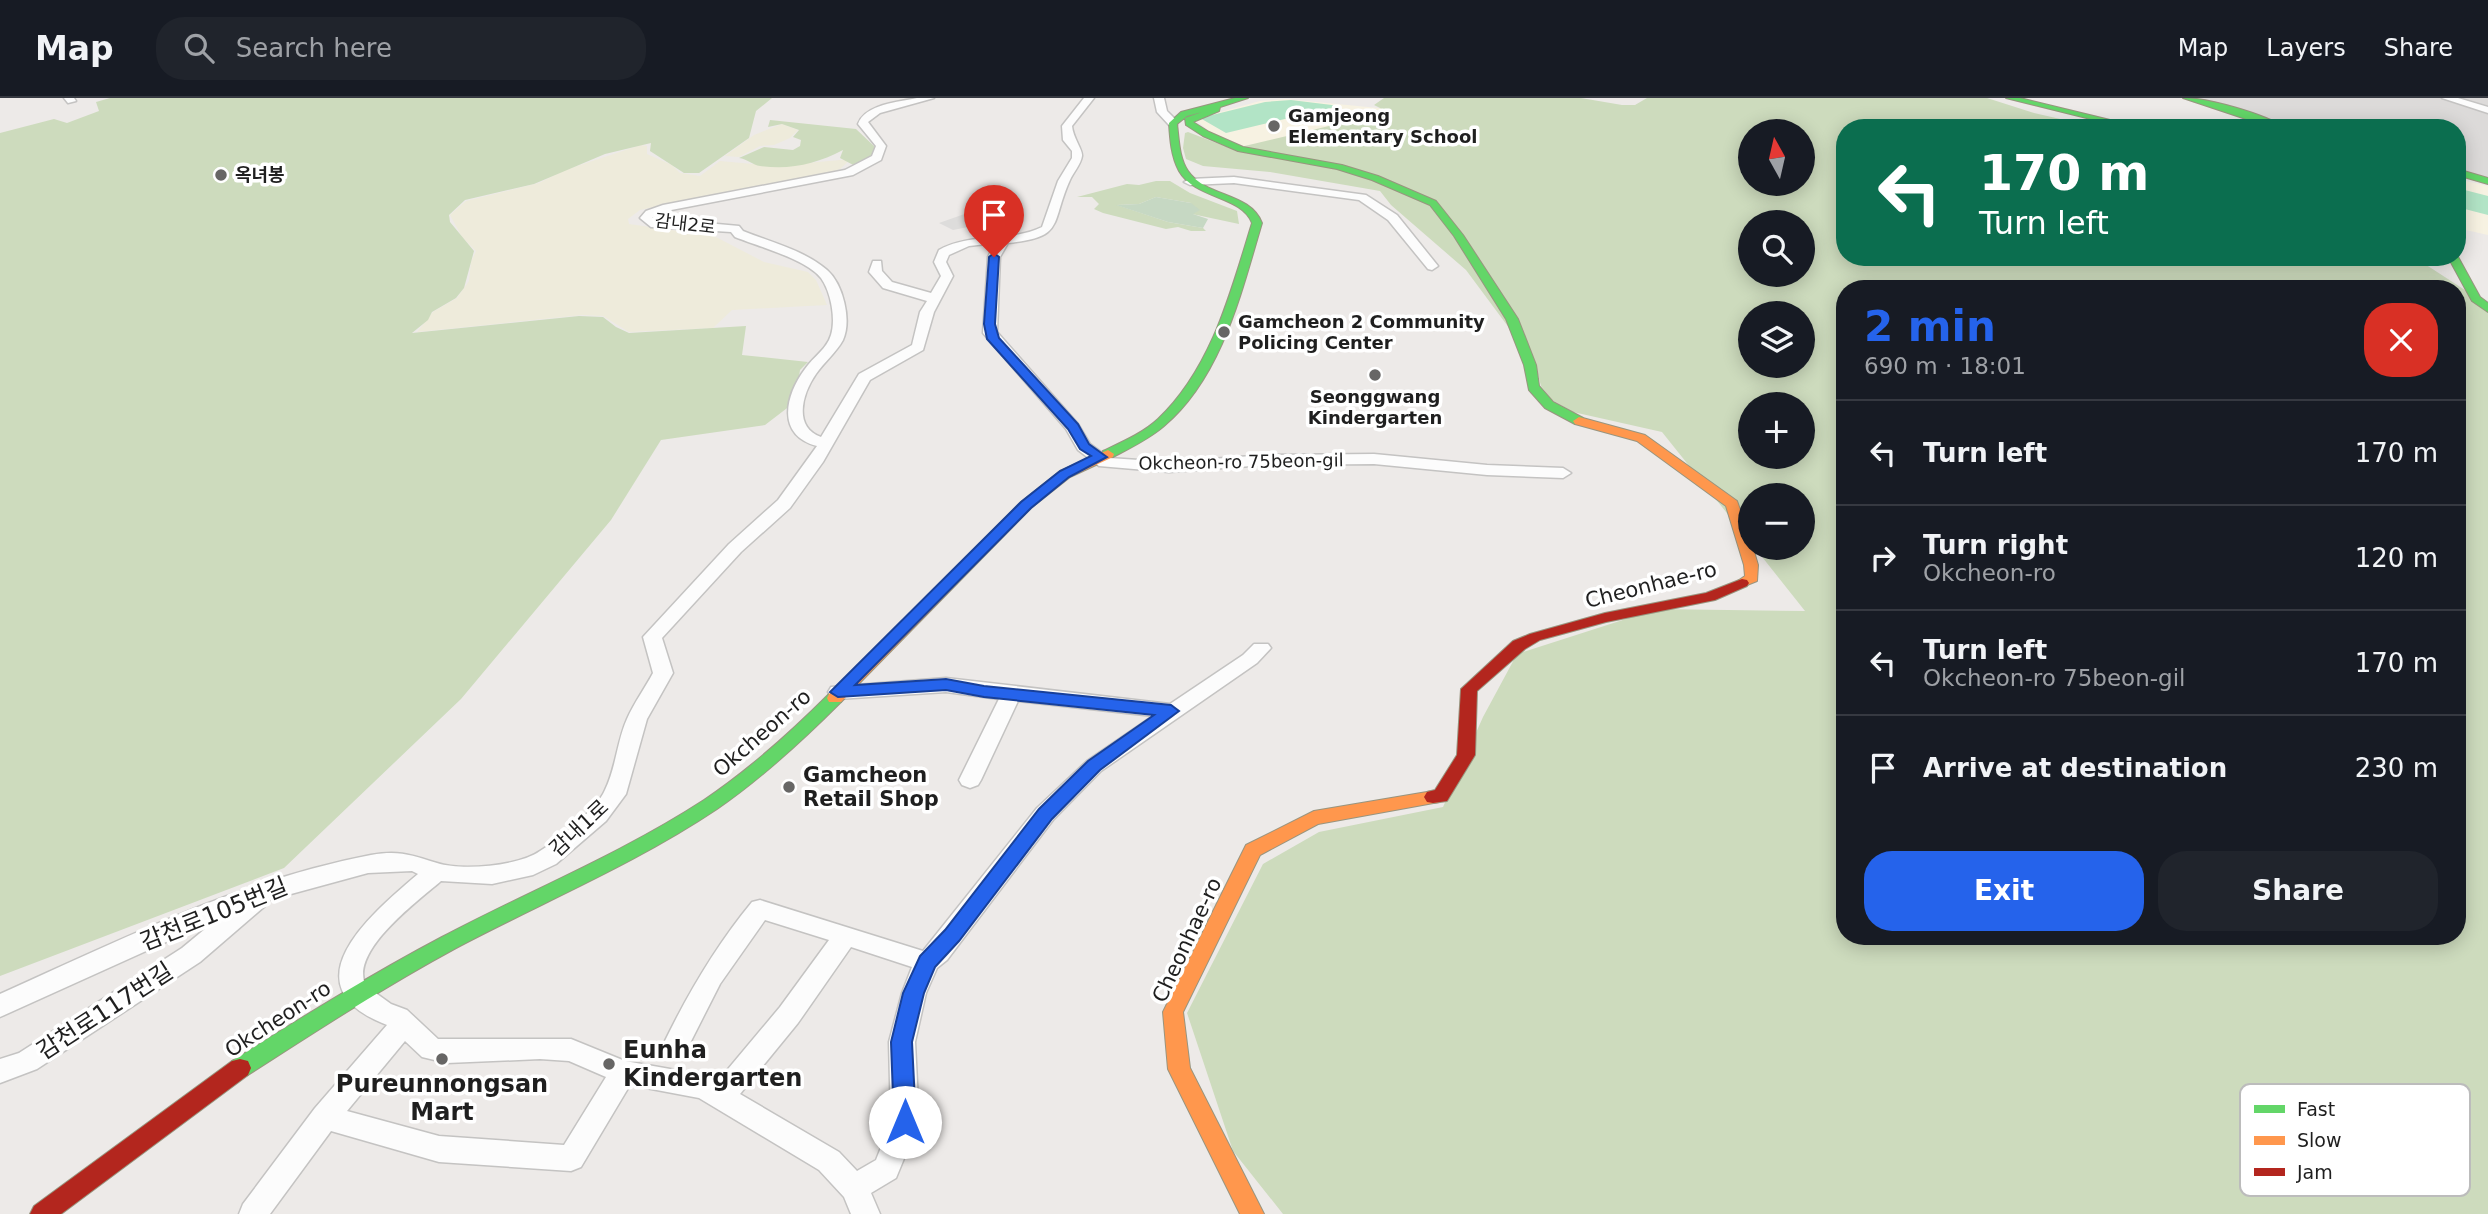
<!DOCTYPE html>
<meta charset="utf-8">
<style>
body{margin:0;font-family:"DejaVu Sans","Noto Sans KR",sans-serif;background:#20242c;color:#f1f3f6;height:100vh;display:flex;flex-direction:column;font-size:26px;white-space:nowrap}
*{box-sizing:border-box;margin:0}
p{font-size:23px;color:#9ea1a6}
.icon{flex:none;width:38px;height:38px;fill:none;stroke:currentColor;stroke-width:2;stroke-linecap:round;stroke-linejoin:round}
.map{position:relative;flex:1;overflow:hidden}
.side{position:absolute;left:1836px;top:182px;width:630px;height:665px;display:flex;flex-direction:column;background:#171b24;border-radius:28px;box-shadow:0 4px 18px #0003}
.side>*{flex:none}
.hud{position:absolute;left:1836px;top:21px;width:630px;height:147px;border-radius:28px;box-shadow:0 4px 18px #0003;background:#0b6e4f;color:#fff;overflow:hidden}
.needle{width:46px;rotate:352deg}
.buttons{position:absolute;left:1738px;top:21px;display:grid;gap:14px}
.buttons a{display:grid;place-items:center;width:77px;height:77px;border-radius:50%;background:#171b24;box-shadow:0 4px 18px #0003;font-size:35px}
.pin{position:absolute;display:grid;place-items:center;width:60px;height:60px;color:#fff;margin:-72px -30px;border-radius:50% 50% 50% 0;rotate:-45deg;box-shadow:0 0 7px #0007}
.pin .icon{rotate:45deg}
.me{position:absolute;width:77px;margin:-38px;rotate:0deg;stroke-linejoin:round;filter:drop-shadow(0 0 5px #0008)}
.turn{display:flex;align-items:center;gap:24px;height:147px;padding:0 28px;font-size:32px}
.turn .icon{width:91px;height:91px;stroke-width:2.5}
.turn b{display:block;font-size:49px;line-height:60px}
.round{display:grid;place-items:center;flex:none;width:74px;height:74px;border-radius:28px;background:#20242c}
.head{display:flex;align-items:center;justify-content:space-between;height:119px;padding:0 28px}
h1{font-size:42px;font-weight:700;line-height:52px;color:#2563eb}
.cta{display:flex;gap:14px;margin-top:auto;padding:14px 28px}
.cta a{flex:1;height:80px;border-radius:28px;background:#2563eb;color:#fff;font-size:28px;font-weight:700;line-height:80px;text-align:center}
.cta a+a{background:#20242c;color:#f1f3f6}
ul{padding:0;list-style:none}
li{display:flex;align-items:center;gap:21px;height:105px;padding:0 28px;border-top:2px solid #363941}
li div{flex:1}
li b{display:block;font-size:26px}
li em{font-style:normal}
header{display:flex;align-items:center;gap:42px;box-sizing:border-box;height:98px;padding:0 35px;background:#171b24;border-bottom:2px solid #363941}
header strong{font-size:33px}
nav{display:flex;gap:38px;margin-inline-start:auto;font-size:24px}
.search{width:490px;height:63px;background:#20242c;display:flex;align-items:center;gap:18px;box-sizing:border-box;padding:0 24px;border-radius:28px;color:#9ea1a6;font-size:26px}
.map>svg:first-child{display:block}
</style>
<header>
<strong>Map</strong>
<div class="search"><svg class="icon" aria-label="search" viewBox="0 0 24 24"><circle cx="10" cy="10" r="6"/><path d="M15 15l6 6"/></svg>Search here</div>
<nav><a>Map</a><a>Layers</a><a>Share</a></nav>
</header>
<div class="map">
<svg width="2488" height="1116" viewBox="0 0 2488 1116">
<rect width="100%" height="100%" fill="#edeae8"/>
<path fill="#dcdad9" d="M2193,0H2488V80L2457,71V30H2285L2230,10Z"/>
<path fill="#f7f2e2" d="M1286,1L1388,11L1390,14L1285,42L1244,48L1210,34L1195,21L1260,3Z
M2457,81L2488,88V137L2457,130Z"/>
<path fill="#eeebdb" d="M782,26L798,32L790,40L774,47L760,48L739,59L725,58L754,37Z
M641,47L647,48V56L672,67L680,75L700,78L720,63L774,68L851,61L840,71L819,79L654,109L640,112L628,121L629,126L714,138L764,164L808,174L816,182L827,207L732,212L713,230L629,234L603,218L582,217L417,234L433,214L457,200L469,183L471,164L476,153L462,139L450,117L466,103L539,85L565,72Z"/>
<path fill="#cddbbd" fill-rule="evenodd" d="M110,0H772L756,13L749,40L699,75H684L650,53L651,45L605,56L534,86L465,102L449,117L450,124L474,153L464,190L456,200L432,214L428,222L412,235L579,218L603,219L616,229L629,235L746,228L742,257L808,264L800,272L795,304L765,327L661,342L611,422L461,601L284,770L0,878V35L54,21L67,25L99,13L96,4Z
M1384,0H1581L1622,7H1635L1647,0H1987L2034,15L2100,30H1844V159H2414L2488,207V1116H1283L1233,1053L1187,915L1263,766L1319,734L1443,709L1483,619L1517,556L1657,511L1805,513L1755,450H1802V397H1750V444L1662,334L1573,314L1552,302L1541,288L1535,265L1466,172L1391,107L1380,93L1270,74L1203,68L1186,61L1183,50L1185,35L1188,34L1232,51L1388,14L1374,7ZM1750,33H1802V86H1750ZM1750,124H1802V177H1750ZM1844,191H2457V838H1844ZM1750,215H1802V268H1750ZM1750,306H1802V359H1750Z
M770,22L856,31L875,49L873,58L857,69L840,60L843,52C816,66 791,72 760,68C753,67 747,61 739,60L764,49L793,52L800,48L801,42L793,39L799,32L782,26L768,29Z
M1156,83H1170L1190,95L1237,113L1239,126L1192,116L1191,105L1156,99L1139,106L1117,107L1168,124L1203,130L1206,133H1191L1178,129L1166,131L1103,115L1094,111L1099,106L1092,99H1077L1127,86L1139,87Z"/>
<path fill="#c6d8c3" d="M1156,99L1191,105L1200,112L1193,116L1208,121L1203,130L1168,124L1116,107L1139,106Z"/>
<path fill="#b2e4c6" d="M1291,2L1340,8L1226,35L1200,20L1265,4Z
M2457,90L2488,98V117L2457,109Z"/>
<path fill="#dddcdb" d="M973,113L1002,122L1004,126L983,133L973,128L953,132L939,125Z"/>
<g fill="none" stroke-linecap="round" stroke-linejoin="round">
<defs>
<path id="street" d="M64,0H74L76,3L68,5Z
M917,0H934L880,15L868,24L886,48L881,62L853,77L666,113L652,120L739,128L743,133C770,144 804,152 827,172C843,186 852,222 843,242C836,255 824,264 816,276C802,296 793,329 821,339L859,276L912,247L920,214L927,203L883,190L869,174L873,163H881L882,173L892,184L931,195L941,178L934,164L939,152C971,134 1009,145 1042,129L1058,83L1072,60V53L1063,42L1062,28L1084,0H1094L1072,28C1073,40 1083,52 1082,58C1081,66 1073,75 1070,82C1050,126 1066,139 1008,145L1000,159L997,234L1078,326L1090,346L1109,360L1169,364L1266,357L1374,356L1487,367L1563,370L1571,375L1563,380L1487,377L1374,366L1266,367L1169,374L1099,368L1078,352L1066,331L983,235L988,159L995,145L969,148L949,157L946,164L953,178L934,214L923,252L870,282L823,364L790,410L741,454L662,540L673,575L647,621L626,696L606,723L556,766L533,777L492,786L441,783C419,802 348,854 366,888L391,906L407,912L438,941H571L625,963L704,977L718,983L780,909L829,842L765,822L720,886L684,957L675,960L666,957L662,949C687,897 715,849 752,804L760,802L923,853L1037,710L1087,663L1153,618L1018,603L981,682L978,687L970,690L962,687L959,682L999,601L946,594L838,601L831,599L828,594L831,589L946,580L1170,606L1243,557L1254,546H1268L1271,550L1257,565L1101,673L1053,722L947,862L937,870L926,895L915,944L919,1024L896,1080L871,1095L880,1116H851L844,1099L819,1072L699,1000L630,987L581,1069L571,1073L439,1064L331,1033L270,1116H239L243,1106L315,1010L387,927C285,888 371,816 418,776L412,773L368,775L269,802L265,808L200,864L37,971L0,985V961L19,955L182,850L217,821L0,919V896C120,842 240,782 371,757C399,752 411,757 437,765C462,773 519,768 540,753C558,742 597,711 605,692C616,670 617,643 627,621C634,605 645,590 653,575L643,539L729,446L778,402L817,348C776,337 785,298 805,271C813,259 827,251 831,237C836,221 831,194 821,180C806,161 757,148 735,139L731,134L651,129L640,120L646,113L663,107L845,72L872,58L876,48L858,26C865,6 899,4 917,0ZM851,849L912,869L902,895L889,944L891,1024L876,1062L857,1073L839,1054L740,996L798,925ZM405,943L422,959L447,965L540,961L569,963L606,979L564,1047L439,1038L347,1013Z
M1154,0H1164L1167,13L1177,23V27H1169L1157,14Z
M2442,0H2458L2488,9V15Z
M1234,79L1366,97L1397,117L1438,168L1432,172L1428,171L1388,122L1359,102L1234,85L1190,87L1184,84L1190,81Z"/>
<path id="fast" d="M1235,0H1248L1220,9L1219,13L1193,24L1209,34L1243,49L1342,67L1378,78L1436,103L1463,137L1518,221L1536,267L1539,288L1553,304L1583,320V326H1575L1545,310L1529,292L1524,267L1506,221L1454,138L1430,107L1372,82L1337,71L1238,53L1203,38L1186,27L1185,20L1202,14L1187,18L1177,26C1179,41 1179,60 1188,73C1207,100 1250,94 1262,125C1241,195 1222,279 1164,328C1149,341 1130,350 1113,359H1103V353C1122,344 1143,335 1158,321C1212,270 1231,193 1252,125C1242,98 1195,101 1179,73C1171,58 1170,41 1169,25L1181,14Z
M2006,0H2020L2143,30H2127Z
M2183,0C2209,0 2264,16 2286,30H2273Z
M2457,71L2488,80V86L2457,77Z
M2457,157L2480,199L2488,205V214L2472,203L2448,159Z
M835,595L841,596L843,600L841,604C802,643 762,680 717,711C635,766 543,804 456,850C384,889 316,933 248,977L240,979L232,977L229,970L232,963C301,920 370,877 442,839C529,793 621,756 704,702C750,671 790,635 829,596Z"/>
<path id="slow" d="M1579,319L1645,337L1737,403L1750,441V450H1753L1758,467L1757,483L1742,489L1735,485L1745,478L1744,467L1726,408L1637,343L1575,326L1573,323Z
M1108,352L1114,356L1113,359L1070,379L1031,410L841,604H829L827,600L829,596L1021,404L1060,373Z
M1433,693L1439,694L1442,699L1439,704L1318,726L1260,757L1183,914L1190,970L1264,1116H1240L1168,971L1163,914L1246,747L1314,713Z"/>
<path id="jam" d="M1742,481L1747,482L1749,485L1747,488L1715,502L1606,524L1540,542L1525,551L1477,593L1475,657L1447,703L1433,705L1427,704L1424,699L1427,694L1435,692L1457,657L1461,591L1513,543L1530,536L1605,515L1706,495Z
M240,961L248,963L251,970L248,977L61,1116H30L34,1108L232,963Z"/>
</defs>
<use href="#street" stroke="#c4c3c2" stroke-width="3"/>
<use href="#fast" stroke="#98957f" stroke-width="2"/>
<use href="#slow" stroke="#98957f" stroke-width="2"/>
<use href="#jam" stroke="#98957f" stroke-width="2"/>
<use href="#street" fill="#fcfcfc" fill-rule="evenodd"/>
<use href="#fast" fill="#63d668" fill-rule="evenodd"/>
<use href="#slow" fill="#ff974d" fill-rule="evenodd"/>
<use href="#jam" fill="#b3261e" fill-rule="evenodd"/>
</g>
<path fill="#2563eb" stroke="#184099" stroke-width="2" d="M994,155L999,159L995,226L999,240L1078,326L1089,346L1107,359L1069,379L1031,410L855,587L946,581L984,588L1171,607L1179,613L1100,672L1052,721L959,843L935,869L924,895L912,944L916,1024L913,1031L905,1034L897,1031L894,1024L891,944L903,895L920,858L945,832L1039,711L1088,663L1154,617L984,599L946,592L838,599L830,594L1021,404L1060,373L1091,358L1080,351L1068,331L987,241L984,226L989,159Z"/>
<g fill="#676665" stroke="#fff" stroke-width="2.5">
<circle cx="1274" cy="28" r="7"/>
<circle cx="221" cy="77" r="7"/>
<circle cx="1224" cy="234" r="7"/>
<circle cx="1375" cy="277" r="7"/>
<circle cx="789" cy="689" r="7"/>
<circle cx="442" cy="961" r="7"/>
<circle cx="609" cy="966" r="7"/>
</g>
<g text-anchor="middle" stroke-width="7" stroke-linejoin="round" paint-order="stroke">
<g font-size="18" font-weight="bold" fill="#1f1f1f" stroke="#fff" text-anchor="start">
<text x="1288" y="24">Gamjeong<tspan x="1288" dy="21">Elementary School</tspan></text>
<text x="235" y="83">옥녀봉</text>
<text x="1238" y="230">Gamcheon 2 Community<tspan x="1238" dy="21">Policing Center</tspan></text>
<text x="1375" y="305" text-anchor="middle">Seonggwang<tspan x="1375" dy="21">Kindergarten</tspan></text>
</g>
<g font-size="18" fill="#1f1f1f" stroke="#fff">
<text transform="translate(685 126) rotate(7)" y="6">감내2로</text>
<text transform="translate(1241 364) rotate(-1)" y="6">Okcheon-ro 75beon-gil</text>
</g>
<g font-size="21" fill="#1f1f1f" stroke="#fff">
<text transform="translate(1651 487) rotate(-14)" y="7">Cheonhae-ro</text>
<text transform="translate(762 635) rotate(-41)" y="7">Okcheon-ro</text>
<text transform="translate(579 730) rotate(-43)" y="7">감내1로</text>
<text transform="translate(1187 842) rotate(-65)" y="7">Cheonhae-ro</text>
<text transform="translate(278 921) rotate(-33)" y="7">Okcheon-ro</text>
</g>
<g font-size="21" font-weight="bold" fill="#1f1f1f" stroke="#fff" text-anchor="start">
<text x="803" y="684">Gamcheon<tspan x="803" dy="24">Retail Shop</tspan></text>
</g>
<g font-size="24" fill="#1f1f1f" stroke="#fff">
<text transform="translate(214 816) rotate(-22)" y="8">감천로105번길</text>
<text transform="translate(105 913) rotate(-33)" y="8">감천로117번길</text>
</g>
<g font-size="24" font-weight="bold" fill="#1f1f1f" stroke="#fff" text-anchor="start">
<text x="623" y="960">Eunha<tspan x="623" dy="28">Kindergarten</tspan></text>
<text x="442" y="994" text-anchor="middle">Pureunnongsan<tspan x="442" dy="28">Mart</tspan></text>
</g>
</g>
<rect x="2240" y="986" width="230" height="112" rx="10" fill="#fff" stroke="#bcbcbc" stroke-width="2"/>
<rect x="2254" y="1007" width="31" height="8" fill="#63d668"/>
<rect x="2254" y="1038" width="31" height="9" fill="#ff974d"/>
<rect x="2254" y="1070" width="31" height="8" fill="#b3261e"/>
<g font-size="19" fill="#1f1f1f">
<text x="2297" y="1018">Fast</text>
<text x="2297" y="1049">Slow</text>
<text x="2297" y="1081">Jam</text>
</g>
</svg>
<div class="buttons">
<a><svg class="needle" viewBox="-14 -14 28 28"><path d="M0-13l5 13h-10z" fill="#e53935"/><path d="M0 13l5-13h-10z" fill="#9ea1a6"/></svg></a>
<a><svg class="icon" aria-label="search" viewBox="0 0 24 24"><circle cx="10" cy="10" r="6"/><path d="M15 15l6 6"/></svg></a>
<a><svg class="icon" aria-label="layers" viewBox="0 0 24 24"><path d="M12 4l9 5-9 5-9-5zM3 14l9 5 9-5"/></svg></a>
<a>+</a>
<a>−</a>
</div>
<div class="pin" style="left:994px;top:159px;background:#d93025"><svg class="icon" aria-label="arrive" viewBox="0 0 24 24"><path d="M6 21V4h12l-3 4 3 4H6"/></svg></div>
<svg class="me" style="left:905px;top:1024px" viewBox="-20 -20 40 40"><circle r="19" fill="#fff"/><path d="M0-13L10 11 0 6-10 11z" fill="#2563eb"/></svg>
<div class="hud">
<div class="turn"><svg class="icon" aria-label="left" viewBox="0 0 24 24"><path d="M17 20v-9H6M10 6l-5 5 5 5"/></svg><div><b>170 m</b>Turn left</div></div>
</div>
<section class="side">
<div class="head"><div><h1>2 min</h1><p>690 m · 18:01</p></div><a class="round" style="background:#d93025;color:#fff"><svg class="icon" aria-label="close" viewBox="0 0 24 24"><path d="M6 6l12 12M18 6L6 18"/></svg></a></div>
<ul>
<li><svg class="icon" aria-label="left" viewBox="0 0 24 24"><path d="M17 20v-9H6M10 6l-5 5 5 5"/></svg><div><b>Turn left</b></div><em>170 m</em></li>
<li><svg class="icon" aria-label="right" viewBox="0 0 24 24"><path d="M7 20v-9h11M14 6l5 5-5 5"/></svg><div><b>Turn right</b><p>Okcheon-ro</p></div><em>120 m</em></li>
<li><svg class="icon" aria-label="left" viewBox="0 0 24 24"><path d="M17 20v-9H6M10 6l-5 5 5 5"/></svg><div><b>Turn left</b><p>Okcheon-ro 75beon-gil</p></div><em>170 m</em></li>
<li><svg class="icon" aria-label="arrive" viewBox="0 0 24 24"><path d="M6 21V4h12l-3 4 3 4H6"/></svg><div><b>Arrive at destination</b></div><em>230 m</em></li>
</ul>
<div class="cta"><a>Exit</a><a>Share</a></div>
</section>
</div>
